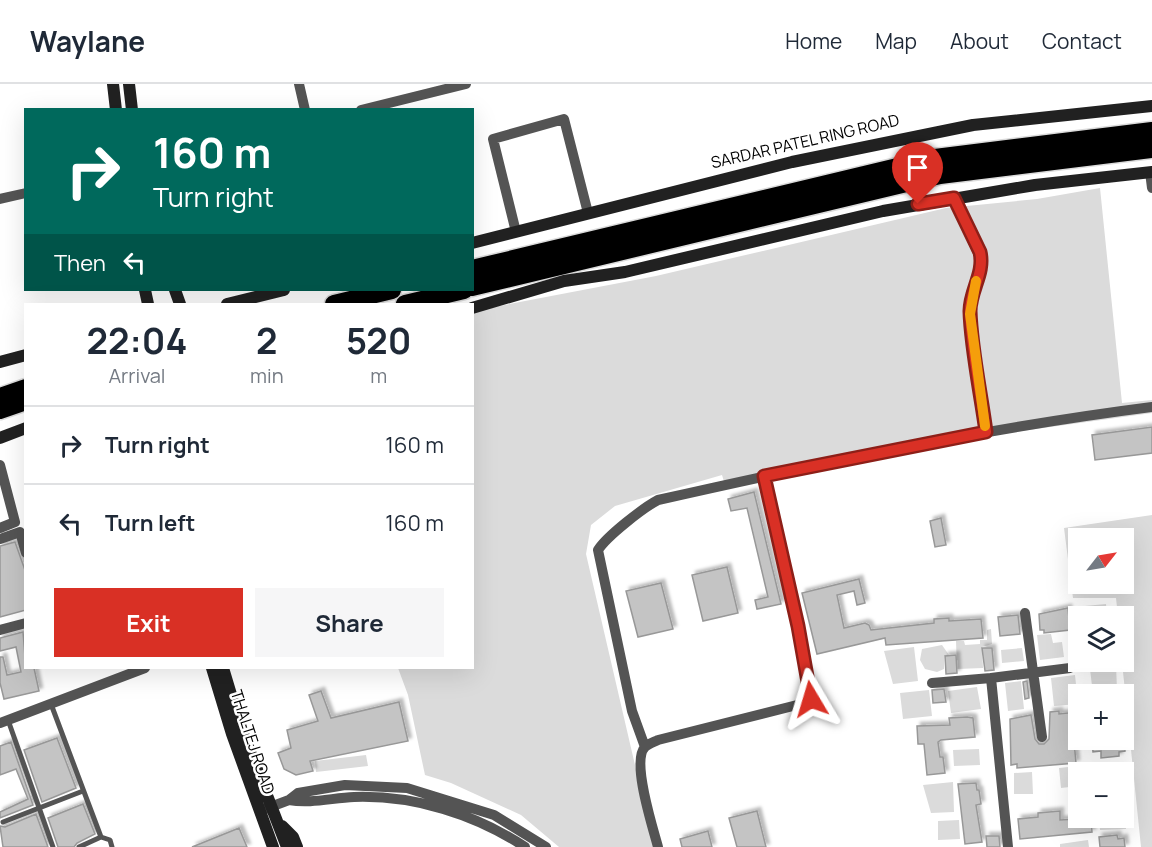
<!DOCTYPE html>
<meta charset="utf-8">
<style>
body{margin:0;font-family:Manrope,sans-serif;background:#f6f6f7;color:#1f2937;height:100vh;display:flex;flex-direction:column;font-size:22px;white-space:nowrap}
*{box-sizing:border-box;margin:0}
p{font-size:20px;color:#747a83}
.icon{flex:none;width:33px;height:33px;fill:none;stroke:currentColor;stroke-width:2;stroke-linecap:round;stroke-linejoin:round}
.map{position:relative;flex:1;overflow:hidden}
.panel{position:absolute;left:24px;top:219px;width:450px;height:366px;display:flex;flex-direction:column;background:#fff;border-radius:0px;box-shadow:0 6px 24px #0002}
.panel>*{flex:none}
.guide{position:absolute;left:24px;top:24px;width:450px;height:183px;border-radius:0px;box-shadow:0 6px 24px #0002;background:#00695c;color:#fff;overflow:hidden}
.needle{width:39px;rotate:59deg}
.controls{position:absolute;left:1068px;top:444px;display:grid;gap:12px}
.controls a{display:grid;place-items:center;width:66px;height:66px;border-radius:0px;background:#fff;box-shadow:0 6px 24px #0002;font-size:30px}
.pin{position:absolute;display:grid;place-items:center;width:51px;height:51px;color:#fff;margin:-62px -26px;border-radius:50% 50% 50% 0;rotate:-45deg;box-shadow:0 0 6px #0007}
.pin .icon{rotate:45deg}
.me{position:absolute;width:66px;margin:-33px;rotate:353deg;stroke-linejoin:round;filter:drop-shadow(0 0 4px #0008)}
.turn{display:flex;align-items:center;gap:21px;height:126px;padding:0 30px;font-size:27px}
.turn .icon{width:78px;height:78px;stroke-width:2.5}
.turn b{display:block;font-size:42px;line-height:51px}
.then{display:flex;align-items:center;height:57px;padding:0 30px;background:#0003;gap:12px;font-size:22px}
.eta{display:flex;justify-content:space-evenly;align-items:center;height:102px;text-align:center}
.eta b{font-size:36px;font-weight:700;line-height:42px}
.cta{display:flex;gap:12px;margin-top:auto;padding:12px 30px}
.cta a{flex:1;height:69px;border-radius:0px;background:#d93025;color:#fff;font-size:24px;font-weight:700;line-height:69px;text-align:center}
.cta a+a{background:#f6f6f7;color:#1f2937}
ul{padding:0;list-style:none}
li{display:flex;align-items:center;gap:18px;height:78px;padding:0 30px;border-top:2px solid #e0e1e3}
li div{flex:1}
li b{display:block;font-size:22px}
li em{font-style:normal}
header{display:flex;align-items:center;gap:36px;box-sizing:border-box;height:84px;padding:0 30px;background:#fff;border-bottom:2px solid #e0e1e3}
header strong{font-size:28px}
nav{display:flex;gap:33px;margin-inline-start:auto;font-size:21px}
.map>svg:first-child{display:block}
</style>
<header>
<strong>Waylane</strong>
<nav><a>Home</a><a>Map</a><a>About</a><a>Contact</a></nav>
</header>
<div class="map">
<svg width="1152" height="763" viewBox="0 0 1152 763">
<defs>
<filter id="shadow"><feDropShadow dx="3.5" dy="-3.5" stdDeviation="1.5" flood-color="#0004"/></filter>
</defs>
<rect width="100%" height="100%" fill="#fff"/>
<path fill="#dbdbdb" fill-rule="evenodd" d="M1100,104L1122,319L1152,316V329L986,352L726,404L722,391L615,422L591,441L586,470L654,763H559L521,731L451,699L425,691L408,611L398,584H472L473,227L656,192L946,124L1037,115Z
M1152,431V763H1141L1122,578L1124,532H1118L1116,514H1073L1064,444ZM1078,454H1124V500H1078Z
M1106,520L1107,532H1078L1077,553L1074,523Z
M991,545L992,560L982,563L983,584L957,585L956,557H964L965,561L980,560V556H987V546Z
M1051,550L1053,559L1062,558L1064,573L1040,576L1037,551Z
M942,561L949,571L944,572V585L937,588L925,585L920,576L922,565Z
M914,563L918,597L893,600L884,567Z
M1022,564L1024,577L1002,579L1001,566Z
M1116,581L1117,606L1093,610L1090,585Z
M1075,591L1078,620L1054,622L1051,594Z
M1021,597L1024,625L1008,627L1005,599Z
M977,603L981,625L951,629L948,607Z
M929,606L932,632L903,635L900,609Z
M979,665L980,681L954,682L953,666Z
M366,671L368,682L316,688L315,677Z
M1097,680V688H1078V702L1061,704L1059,684Z
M1032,688L1033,710H1014V689Z
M953,698L954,728L931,729L923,701Z
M1124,719L1126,745L1100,746L1099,734H1124Z
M959,736L960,755L938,756V737Z
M1088,756L1089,763H1060V760Z"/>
<path fill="#c4c4c4" stroke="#989898" stroke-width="1.5" filter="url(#shadow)" d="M1152,343V369L1095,376L1092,351Z
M754,408L781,520L757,525L755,516L768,513L747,424L731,427L728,415Z
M941,434L946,461L935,463L930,437Z
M15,458L26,489V526L0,533V462Z
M727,483L738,529L703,537L692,491Z
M859,495L865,519L857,521L854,507L837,511L844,544L865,539L869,541L871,546L934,539V535L949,534V537L981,535L983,554L886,561L885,554L817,570L802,509Z
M661,499L673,545L638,553L626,507Z
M1068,524L1070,546L1044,549V546H1040L1039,530Z
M1018,531L1020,550L1000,552L998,533Z
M23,548L26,584H34L39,607L4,615L0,599V573H3L7,591L21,588L16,563L0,567V554Z
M982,564H992L994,586L985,587Z
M956,571L957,589L946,590L945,572Z
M1027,597L1029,614L1025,615L1023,598Z
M944,605L946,618L933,619L932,606Z
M321,607L331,634L399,618L408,657L310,677L313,687L296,691L284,685L278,669L291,664L287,646L318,637L309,611Z
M1059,627V630L1077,628L1078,645L1073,646L1076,679L1017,684V680L1011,681L1010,635L1031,631L1035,655L1039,660H1044L1049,655L1050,628Z
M967,633L973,634L975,653L941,656L938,658L940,673H943L945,689L927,691L924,660H918L917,642L950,641L949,634Z
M57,654L76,704L42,718L24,666Z
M1092,656H1124L1125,667L1119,668V672L1101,674V667L1093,668Z
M11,658L33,721L0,734V728L28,715L16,685L0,691V662Z
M976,699L977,706H979L981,720L976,721L982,758L965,760L958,700Z
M83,720L95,750L77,759L74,763H58L48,734Z
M757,727L766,763H737L729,734Z
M1060,727V736L1091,734L1092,748L1020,755L1018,735L1038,733V729Z
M36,730L48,763H3L0,742L5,743Z
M239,744L247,763H192Z
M708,747L712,763H682L680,755Z
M1117,751L1118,755L1124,754L1125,763H1100L1099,753Z
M986,752H999L1000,763H987Z"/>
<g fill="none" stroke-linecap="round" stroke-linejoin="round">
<defs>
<path id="highway" d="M472,185L935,74L1152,47
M472,203L940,91L1152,65
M334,220L392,206
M405,220L464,206
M0,313L26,304
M0,326L26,317"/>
</defs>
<use href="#highway" stroke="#dbdbdb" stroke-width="21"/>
<path stroke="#545454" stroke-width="5" d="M51,620L101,753L79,763
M8,636L53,763
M3,738L83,707
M101,753L110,756L112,763"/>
<path stroke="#545454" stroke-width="10" d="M299,0L305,26
M361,26L466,0
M1150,88L1152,104
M954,114L982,178L972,207L970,230L986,348
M0,115L26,109
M516,148L493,55L564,35L588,129
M0,381L15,438L0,444
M0,455L20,448L26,469
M1025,529L1042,653
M0,546L26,539
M991,594L1070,584
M932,599L991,594L1008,763
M0,639L145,584
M645,663L632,627L598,466C607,452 643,424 658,416C822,379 986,344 1152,323
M289,716C310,720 332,714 354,713C414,711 475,730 525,763
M265,725L289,716L298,709L345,701L407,704L494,731L546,763
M658,763C653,744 631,677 645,663C648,660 654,658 658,656L801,620L811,615L798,542L764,392"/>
<path stroke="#212121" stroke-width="12" d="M113,0L116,26
M129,0L132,26
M472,159L792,78L973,41L1152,22
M145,206L148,220
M175,206L180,220
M227,220L284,206
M472,224L564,197L625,188L883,127L1035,101L1152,88
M0,278L26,271
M0,354L26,344
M212,584L232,650L273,763
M223,584L242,647L287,763
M282,742L293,753L297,763"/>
<use href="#highway" stroke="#000" stroke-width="18"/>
</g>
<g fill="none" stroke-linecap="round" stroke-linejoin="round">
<defs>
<path id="route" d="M811,615L798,542L764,392L986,348C981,310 971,264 970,227C970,206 985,189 980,168L954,114L918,120"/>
</defs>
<use href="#route" stroke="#8d1f18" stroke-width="15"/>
<use href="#route" stroke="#d93025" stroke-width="10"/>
<path stroke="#f59e0b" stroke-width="10" d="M976,197L970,230L985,342"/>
</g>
<g text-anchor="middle" stroke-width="5" stroke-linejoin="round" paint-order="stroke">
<g font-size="16" fill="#000" stroke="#fff">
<text transform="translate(805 57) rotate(-13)" y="6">SARDAR PATEL RING ROAD</text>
<text transform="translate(253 658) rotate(72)" y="6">THALTEJ ROAD</text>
</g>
</g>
</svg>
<div class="controls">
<a><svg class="needle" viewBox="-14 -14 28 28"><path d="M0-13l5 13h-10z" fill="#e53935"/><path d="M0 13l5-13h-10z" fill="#747a83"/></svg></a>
<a><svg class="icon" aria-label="layers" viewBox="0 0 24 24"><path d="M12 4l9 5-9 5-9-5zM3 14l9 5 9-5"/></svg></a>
<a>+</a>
<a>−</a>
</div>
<div class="pin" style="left:918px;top:120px;background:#d93025"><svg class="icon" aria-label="arrive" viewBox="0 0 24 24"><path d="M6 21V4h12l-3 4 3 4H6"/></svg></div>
<svg class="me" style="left:811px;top:615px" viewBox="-20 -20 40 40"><path d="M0-17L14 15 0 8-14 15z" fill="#d93025" stroke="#fff" stroke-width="4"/></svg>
<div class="guide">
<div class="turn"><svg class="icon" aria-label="right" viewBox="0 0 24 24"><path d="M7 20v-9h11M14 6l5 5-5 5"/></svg><div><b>160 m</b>Turn right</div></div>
<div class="then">Then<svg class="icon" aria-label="left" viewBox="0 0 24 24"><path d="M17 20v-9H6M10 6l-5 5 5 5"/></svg></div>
</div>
<section class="panel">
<div class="eta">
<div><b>22:04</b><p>Arrival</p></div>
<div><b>2</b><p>min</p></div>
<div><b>520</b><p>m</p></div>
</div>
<ul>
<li><svg class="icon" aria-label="right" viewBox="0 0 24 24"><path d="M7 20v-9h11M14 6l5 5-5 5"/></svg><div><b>Turn right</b></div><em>160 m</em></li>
<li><svg class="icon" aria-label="left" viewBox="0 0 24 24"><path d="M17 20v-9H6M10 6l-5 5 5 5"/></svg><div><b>Turn left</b></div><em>160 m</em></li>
</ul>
<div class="cta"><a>Exit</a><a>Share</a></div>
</section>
</div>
